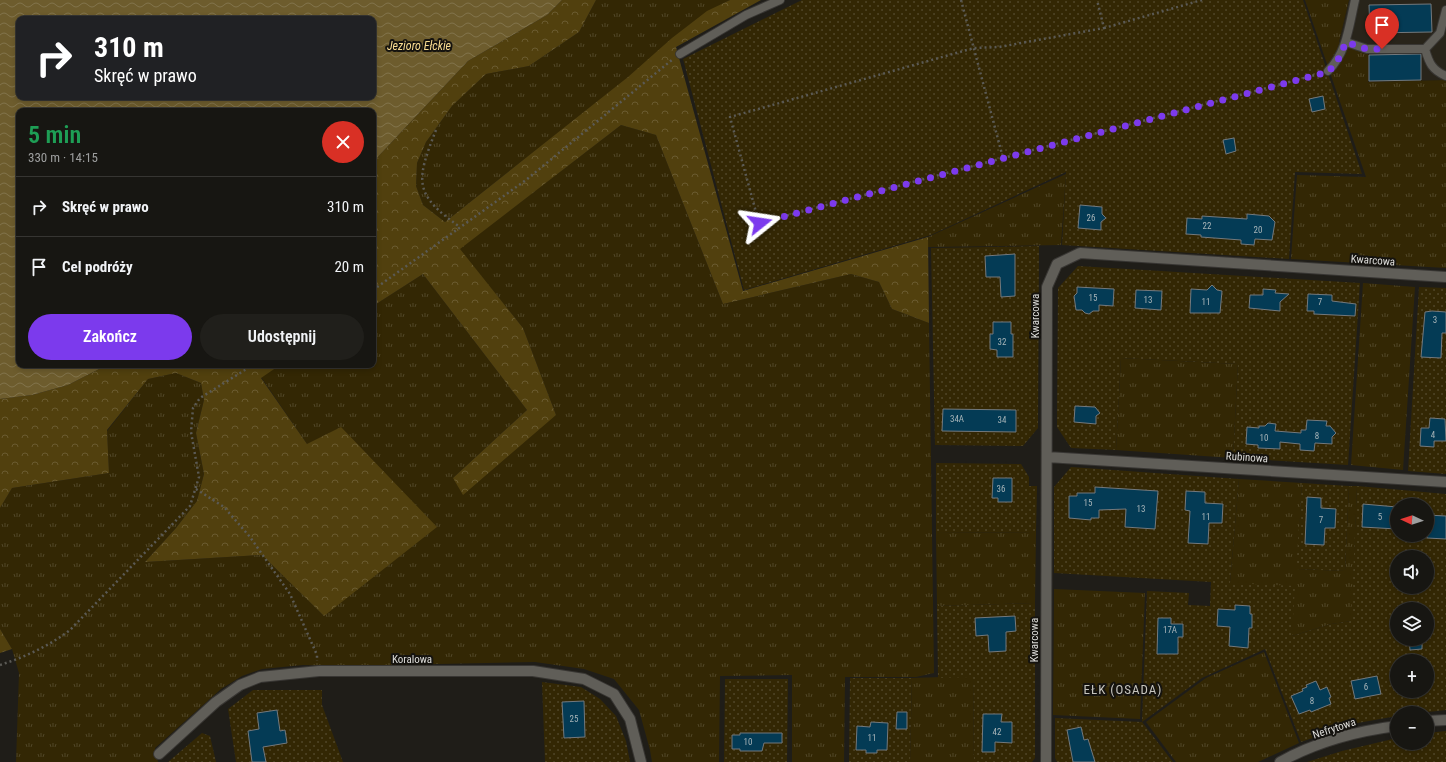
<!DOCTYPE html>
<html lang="pl">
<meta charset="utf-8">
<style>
body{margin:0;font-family:"Roboto Condensed",sans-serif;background:#201f1b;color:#f1f3f6;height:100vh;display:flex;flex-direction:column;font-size:15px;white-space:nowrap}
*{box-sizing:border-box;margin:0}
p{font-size:13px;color:#9e9f9f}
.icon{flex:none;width:22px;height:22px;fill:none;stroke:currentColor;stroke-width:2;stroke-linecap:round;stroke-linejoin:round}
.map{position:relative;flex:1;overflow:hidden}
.panel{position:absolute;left:16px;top:108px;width:360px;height:260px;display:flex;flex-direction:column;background:#171612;border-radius:8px;box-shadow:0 2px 6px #0003,0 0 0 1px #363532}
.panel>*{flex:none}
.guide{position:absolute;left:16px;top:16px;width:360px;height:84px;border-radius:8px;box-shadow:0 2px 6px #0003,0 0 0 1px #363532;background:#202124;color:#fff;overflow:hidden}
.needle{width:26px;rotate:274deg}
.tools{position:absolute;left:1390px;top:498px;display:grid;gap:8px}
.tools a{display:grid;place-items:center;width:44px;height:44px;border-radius:50%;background:#171612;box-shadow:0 2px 6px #0003,0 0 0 1px #363532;font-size:20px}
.pin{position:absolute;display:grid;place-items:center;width:34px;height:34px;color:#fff;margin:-41px -17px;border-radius:50% 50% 50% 0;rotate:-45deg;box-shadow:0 0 4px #0007}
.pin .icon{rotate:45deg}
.me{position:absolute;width:44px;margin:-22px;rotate:75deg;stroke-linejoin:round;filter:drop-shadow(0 0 3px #0008)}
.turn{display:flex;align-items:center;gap:14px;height:84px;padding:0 12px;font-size:18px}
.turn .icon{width:52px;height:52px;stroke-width:2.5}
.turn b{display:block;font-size:28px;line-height:34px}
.round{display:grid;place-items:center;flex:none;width:42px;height:42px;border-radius:21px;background:#201f1b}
.headline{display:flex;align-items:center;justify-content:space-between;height:68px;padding:0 12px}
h1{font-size:24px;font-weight:600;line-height:30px;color:#1e9e55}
.cta{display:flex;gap:8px;margin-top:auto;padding:8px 12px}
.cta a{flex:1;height:46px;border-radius:24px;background:#7c3aed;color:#fff;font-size:16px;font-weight:600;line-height:46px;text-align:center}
.cta a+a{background:#201f1b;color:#f1f3f6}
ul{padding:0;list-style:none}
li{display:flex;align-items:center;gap:12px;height:60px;padding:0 12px;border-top:1px solid #363532}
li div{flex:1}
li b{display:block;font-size:15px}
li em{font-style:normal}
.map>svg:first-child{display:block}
</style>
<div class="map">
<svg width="1446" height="762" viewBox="0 0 1446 762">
<defs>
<pattern id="grass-tufts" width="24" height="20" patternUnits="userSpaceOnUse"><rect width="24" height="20" fill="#332704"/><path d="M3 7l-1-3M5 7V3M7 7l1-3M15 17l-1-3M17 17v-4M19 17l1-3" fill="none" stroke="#504628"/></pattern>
<pattern id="forest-crowns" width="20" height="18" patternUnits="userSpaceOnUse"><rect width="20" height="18" fill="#51400e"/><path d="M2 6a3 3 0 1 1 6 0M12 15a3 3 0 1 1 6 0" fill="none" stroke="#6a5b30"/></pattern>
<pattern id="park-dots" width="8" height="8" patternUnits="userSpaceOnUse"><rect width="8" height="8" fill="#332704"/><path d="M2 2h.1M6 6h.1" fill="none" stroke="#504628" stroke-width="1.8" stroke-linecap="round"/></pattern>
<pattern id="water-waves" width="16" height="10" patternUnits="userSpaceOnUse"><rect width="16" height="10" fill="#6d5c2d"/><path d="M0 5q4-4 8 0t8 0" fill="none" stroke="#81734b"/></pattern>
</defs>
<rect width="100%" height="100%" fill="#1f1d18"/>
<path fill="#28241a" d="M1349,0H1446V80L1368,82L1339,42Z"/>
<path fill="url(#grass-tufts)" d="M596,0H730C687,21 663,49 626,79C566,127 505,174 445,222L423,205L416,186L417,163L426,142L452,106L486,74L529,66L579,32Z
M1305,0H1349L1339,42L1368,54V82L1446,80V268L1291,259L1297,175L1366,177Z
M621,125L656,135L723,304L851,274L879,282L892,309L929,323L934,673L916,677H845L844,762H792V675L720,676L719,762H652L650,750L639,710L614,679L584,669L535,662L341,666L303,665L262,669L242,676L221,689L155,748L158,762H16L19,673L12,649L0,629V508L12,488L109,473L107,431L148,379L176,373L201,383L204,400L196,433L204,474L197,501L176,528L145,562L262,555L324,616L307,444L261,377L280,365H373V306L423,274L527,410L453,478L556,415L523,328L459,249Z
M1066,174L1061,245L928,247V237Z
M1363,283L1415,287L1403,470L1351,465Z
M1121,358L1238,364L1233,458L1116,450Z
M1239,479L1302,483L1297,569L1345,571L1349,486H1357L1352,621L1331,624L1292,636L1230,583Z
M1036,532L1035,603L937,606L936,533Z
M1054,589L1145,593L1140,719L1053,715Z
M1264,652L1299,743L1258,762H1176L1146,722L1206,678Z
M973,676L974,762H910L912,678Z"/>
<path fill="url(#forest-crowns)" d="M562,0H596L579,32L529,66L486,74L452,106L426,142L417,163L416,186L423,205L445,222L628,77L672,38L707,11L730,0H761L676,47L743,291L928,237L929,323L892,309L879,282L851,274L723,304L656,135L621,125L460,249L523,328L556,415L463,495L453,478L527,410L423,274L373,306V162L468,61L547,15Z
M107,365H280L261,378L307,444L341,427L437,527L324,616L262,555L145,562L176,528L197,501L204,474L196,433L204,400L201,383L176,373L148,379L107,430L109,473L12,488L0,508V399L32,395L68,385Z
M0,629L12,649L0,653Z"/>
<path fill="url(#park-dots)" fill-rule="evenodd" d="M802,0H1303L1362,174L1295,172L1289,259L1062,245L1066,172L931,235L744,290L683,59Z
M1039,246L1038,428L1023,446L935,445L931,248Z
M1078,266L1360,283L1348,465L1233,458L1238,364L1121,358L1116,450L1071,448L1057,427L1058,288Z
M1419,287L1446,288V474L1408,471Z
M936,463L1021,464L1029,477V486H1037L1036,532L936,533Z
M1071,467L1239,479L1230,583L1295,586L1292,636L1331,624L1351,621L1357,486L1446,494V710L1419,713H1397V716L1352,724L1301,742L1265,649L1202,678L1142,722L1173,762H1057L1055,758V718L1142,722L1147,591L1189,593L1188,605L1210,606L1211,582L1054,573V487ZM1397,505H1427V535H1397ZM1397,557H1427V587H1397ZM1397,609H1427V639H1397ZM1397,661H1427V691H1397Z
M1302,483L1349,486L1345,571L1296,569Z
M1035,603V758L1032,762H974L973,677L938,678L937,606Z
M850,678H912L910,762H849Z
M725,679H788L787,762H724Z
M542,682L581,687L600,699L616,716L626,741L630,762H545Z
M253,690H322V705L343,762H236L228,709Z
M1446,731V762H1307L1342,751L1397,738V743H1427V733Z
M202,733L210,736L216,762H168Z"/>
<path fill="url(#water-waves)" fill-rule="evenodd" d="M0,0H562L547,15L468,61L373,162V111H19V365H107L68,385L32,395L0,399ZM19,19H373V97H19Z"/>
<path fill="#043b55" stroke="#73797d" d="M1431,4L1432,32L1370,33L1369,5Z
M1421,54V80L1369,81V55Z
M1323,96L1325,109L1312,112L1309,99Z
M1234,138L1236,151L1226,154L1223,140Z
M1080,205L1102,207V214L1106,218L1101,222V230L1078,228Z
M1247,214L1269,216L1275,222L1272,240L1255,239L1254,245L1241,244V240L1201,237V235L1186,234L1187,218L1202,219V216L1247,219Z
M1015,254V296L1001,297L1000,277H986L985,256Z
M1212,285L1217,290L1222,291L1220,313H1190L1191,289L1207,290Z
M1077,287L1114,289L1113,306L1099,305V311H1093L1089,314L1085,313L1082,310H1076L1074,296L1077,293Z
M1263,289L1276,290L1275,293L1289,294L1280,302V311L1249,308L1250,295H1263Z
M1136,290L1162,291L1161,310L1135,308Z
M1308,294L1332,295V301L1356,304L1355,316L1314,314V311H1307Z
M1432,311L1446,312V333H1442L1441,358L1421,357L1425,312Z
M993,322H1011V334H1013V357H997V350L990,349V334H993Z
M1075,406L1095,407L1100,413L1096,416V424L1074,422Z
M943,409L1016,410V432L942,431Z
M1430,418L1445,419L1446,441H1434V447L1420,446L1421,428H1429Z
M1307,420L1327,421L1326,426H1330L1336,433L1332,437V444L1315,443L1314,451L1300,450V444L1280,442V449L1258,448V445L1246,444L1247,427L1259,428V426H1265L1268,423L1276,424L1275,431L1301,433V430H1306Z
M993,478H1012V502H998V498H992Z
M1095,487L1158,491L1155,529L1125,527L1126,509L1099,510V518H1091V520L1069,518V496H1077V493H1095Z
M1186,491L1205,492V503L1223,504L1222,523H1209L1208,544L1188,543L1190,511L1185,510Z
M1307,497L1321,498V508L1336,509L1335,528H1325L1324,545L1305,544Z
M1363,504L1397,507V529L1362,527Z
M1427,515L1446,516V539L1427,538Z
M1235,605L1250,606V614H1252V628H1249L1248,648L1229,646L1230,627L1217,626L1218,609L1235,610Z
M1015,616L1016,631L1006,632V651L989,652L988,635L976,636L975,618Z
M1158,618H1171V624H1183V637H1178V654H1157Z
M1409,639H1422V649L1410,650Z
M1377,676L1381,694L1355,699L1351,681Z
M1316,681L1320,690L1327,687L1331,697L1329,698L1331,704L1311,712L1310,710L1299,714L1291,696L1303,691L1302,689L1307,687L1306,685Z
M584,701L585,737L564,738L562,702Z
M277,710L280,731L285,730L287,743L263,747L266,762H252L248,731L259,729L257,713Z
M897,712H907V729H896Z
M983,714H1002L1001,722H1012V743L995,742V752H982Z
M871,722L888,723L887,750H877V753H866V750H856L857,726L870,727Z
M1081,727L1084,740L1088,739L1095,762H1073L1067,730Z
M740,733H782V743H764L762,751H740V749H732V735H740Z"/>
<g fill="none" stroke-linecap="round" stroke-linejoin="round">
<defs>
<path id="lane" d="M1346,42L1367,49H1425L1440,33L1446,10
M1425,49C1429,63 1432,70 1446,76
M680,54L746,15L780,0
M1328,71C1347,52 1349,26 1355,0"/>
<path id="street" d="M1047,457L1446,482
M1427,721L1446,720
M159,754L216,702L240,685L260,677L319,671H533L584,679L614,694L630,719L641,762
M1046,762L1047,287L1057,264L1080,253L1446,277
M1280,762C1316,742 1357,731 1397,726"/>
</defs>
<use href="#lane" stroke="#383633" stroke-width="10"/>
<use href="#street" stroke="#383633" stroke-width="12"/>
<path stroke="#5b5a55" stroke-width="2.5" stroke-dasharray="2 3" stroke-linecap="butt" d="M961,0L1003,158L759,223L730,117L974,48L999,47L1104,28L1097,0
M1104,28L1202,0
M436,130C416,181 413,194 460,227
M1003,158L1319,74
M373,290L526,180L673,59
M196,489L224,507L250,537L290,594L317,655V661
M0,665C25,657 49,646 70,630L190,506L199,477L191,432L193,408L200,398L253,365"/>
<use href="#lane" stroke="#605e58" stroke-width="8"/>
<use href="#street" stroke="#605e58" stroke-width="10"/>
</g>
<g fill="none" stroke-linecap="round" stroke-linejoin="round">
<path stroke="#7c3aed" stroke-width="7" stroke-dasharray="0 12.6" d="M760,223L1328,72L1337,62L1346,42L1367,49H1382"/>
</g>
<g text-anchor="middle" stroke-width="4" stroke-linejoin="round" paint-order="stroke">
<g font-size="9" fill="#a7b4b8">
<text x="1091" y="221">26</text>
<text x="1207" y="229">22</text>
<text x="1258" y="233">20</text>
<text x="1093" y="301">15</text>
<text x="1148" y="303">13</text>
<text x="1206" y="305">11</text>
<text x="1320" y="305">7</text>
<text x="1435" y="323">3</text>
<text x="1002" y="345">32</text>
<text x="957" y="422">34A</text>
<text x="1002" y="423">34</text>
<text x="1433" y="438">4</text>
<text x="1317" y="439">8</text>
<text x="1264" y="441">10</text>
<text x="1001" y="492">36</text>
<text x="1088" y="506">15</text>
<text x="1141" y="512">13</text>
<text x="1206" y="520">11</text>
<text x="1380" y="520">5</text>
<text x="1321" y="523">7</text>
<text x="1170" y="633">17A</text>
<text x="1366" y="690">6</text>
<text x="1312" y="704">8</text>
<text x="574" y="722">25</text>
<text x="997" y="735">42</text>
<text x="872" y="741">11</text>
<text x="748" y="745">10</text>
</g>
<g font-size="11" fill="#dddcd9" stroke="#15130f">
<text transform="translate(1373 260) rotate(4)" y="4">Kwarcowa</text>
<text transform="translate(1035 316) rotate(-90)" y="4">Kwarcowa</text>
<text transform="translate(1247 457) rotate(4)" y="4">Rubinowa</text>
<text transform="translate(1034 640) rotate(-90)" y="4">Kwarcowa</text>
<text x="412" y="663">Koralowa</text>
<text transform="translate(1334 728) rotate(-18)" y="4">Nefrytowa</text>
</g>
<g font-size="12" font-style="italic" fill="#f9dc91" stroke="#15130f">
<text x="419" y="50">Jezioro Ełckie</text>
</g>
<g font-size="13" letter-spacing="1" fill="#c6c4bd" stroke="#15130f">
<text x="1123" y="694">EŁK (OSADA)</text>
</g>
</g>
</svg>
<div class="tools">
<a><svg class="needle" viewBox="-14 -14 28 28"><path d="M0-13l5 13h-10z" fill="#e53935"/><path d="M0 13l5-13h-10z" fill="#9e9f9f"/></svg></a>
<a><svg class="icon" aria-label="sound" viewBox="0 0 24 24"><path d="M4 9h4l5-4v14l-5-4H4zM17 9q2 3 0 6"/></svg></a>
<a><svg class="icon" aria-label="layers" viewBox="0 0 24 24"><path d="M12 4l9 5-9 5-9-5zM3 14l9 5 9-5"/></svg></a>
<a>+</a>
<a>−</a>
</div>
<div class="pin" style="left:1382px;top:49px;background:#d93025"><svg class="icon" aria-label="arrive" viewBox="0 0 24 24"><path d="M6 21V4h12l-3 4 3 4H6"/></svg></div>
<svg class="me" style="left:760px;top:223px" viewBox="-20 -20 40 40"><path d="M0-17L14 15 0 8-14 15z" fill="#7c3aed" stroke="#fff" stroke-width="4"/></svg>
<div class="guide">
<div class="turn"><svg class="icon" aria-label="right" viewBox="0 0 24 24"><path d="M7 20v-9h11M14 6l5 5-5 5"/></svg><div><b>310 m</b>Skręć w prawo</div></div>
</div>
<section class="panel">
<div class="headline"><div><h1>5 min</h1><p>330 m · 14:15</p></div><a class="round" style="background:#d93025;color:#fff"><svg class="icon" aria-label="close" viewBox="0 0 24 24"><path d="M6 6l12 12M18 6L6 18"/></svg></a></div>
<ul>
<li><svg class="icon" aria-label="right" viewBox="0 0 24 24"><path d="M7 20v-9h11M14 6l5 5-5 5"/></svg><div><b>Skręć w prawo</b></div><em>310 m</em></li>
<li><svg class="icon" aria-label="arrive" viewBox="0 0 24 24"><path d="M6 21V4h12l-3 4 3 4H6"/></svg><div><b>Cel podróży</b></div><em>20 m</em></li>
</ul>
<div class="cta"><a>Zakończ</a><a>Udostępnij</a></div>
</section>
</div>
